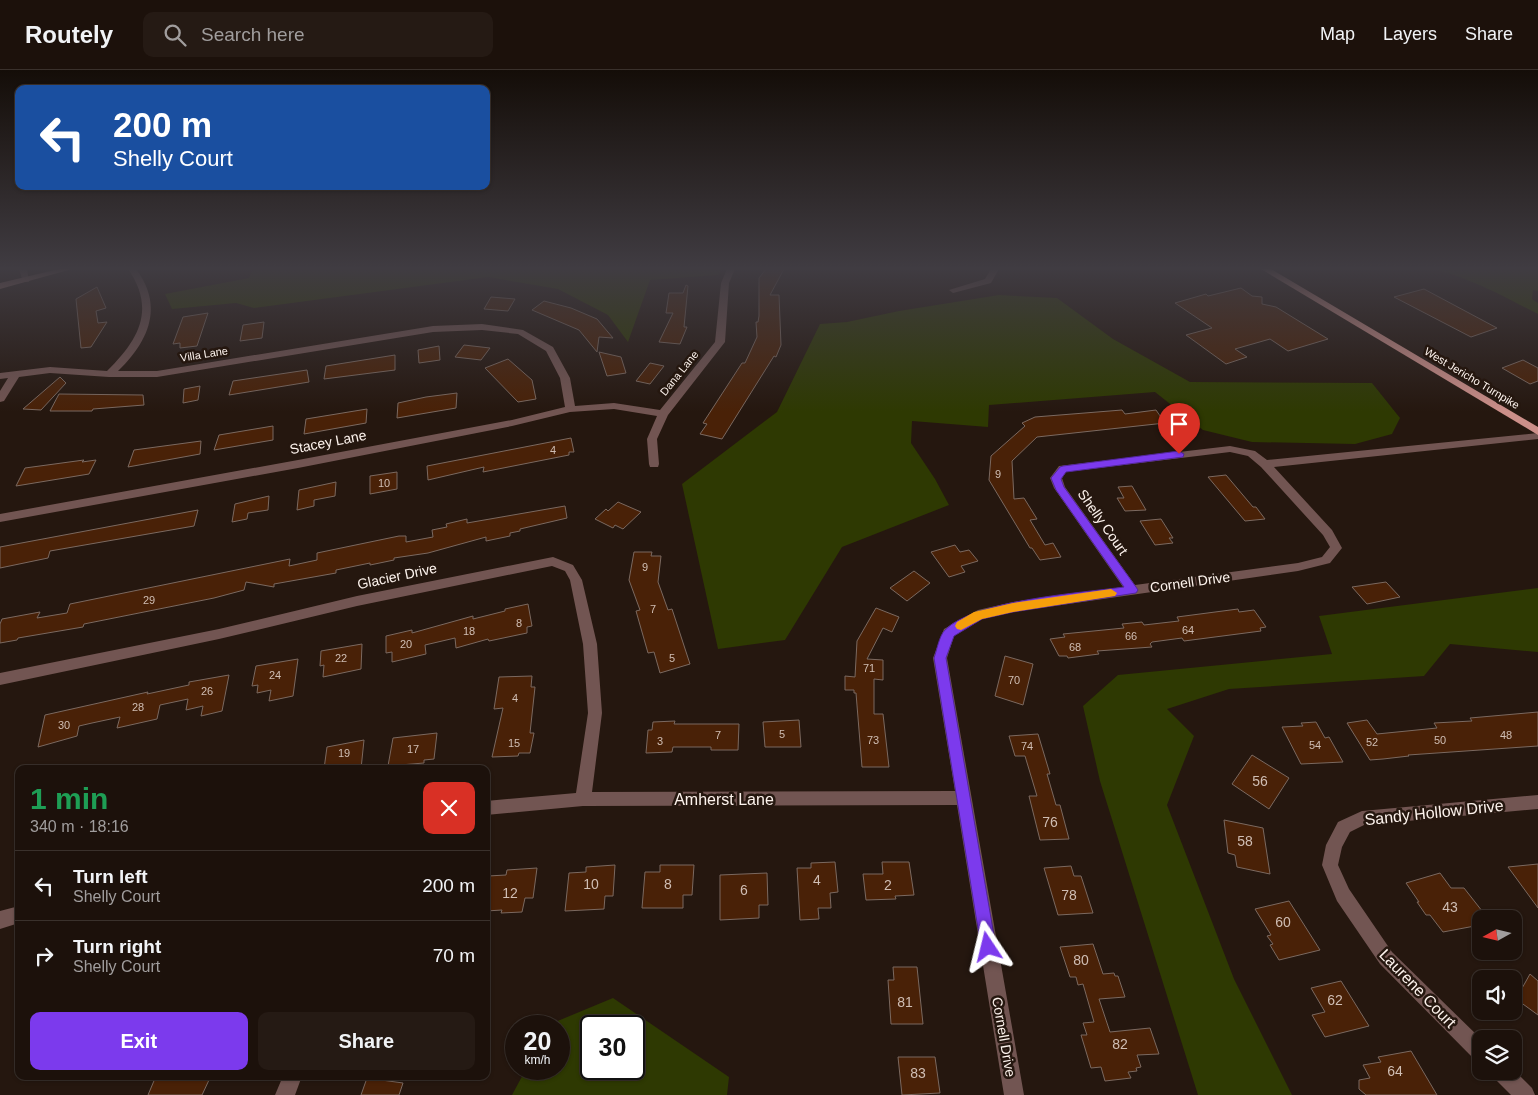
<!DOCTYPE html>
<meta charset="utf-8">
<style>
body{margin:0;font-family:Helvetica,sans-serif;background:#251a14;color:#f1f3f6;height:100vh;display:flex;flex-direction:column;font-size:19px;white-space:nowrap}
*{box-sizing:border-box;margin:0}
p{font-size:16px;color:#a09d9d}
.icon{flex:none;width:28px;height:28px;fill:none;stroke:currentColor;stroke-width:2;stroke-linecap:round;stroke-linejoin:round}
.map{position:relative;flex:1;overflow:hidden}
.details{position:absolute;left:15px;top:695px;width:475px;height:315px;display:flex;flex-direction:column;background:#1c110b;border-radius:10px;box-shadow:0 1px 4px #0004,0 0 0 1px #3a312c}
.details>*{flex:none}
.top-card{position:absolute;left:15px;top:15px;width:475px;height:105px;border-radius:10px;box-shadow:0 1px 4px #0004,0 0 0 1px #3a312c;background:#1a4fa0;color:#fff;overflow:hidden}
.needle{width:32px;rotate:262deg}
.controls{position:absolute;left:1472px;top:840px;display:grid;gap:10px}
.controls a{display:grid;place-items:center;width:50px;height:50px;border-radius:10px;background:#1c110b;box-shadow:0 1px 4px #0004,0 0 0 1px #3a312c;font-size:25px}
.speed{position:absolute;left:505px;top:945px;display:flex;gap:10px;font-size:25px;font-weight:700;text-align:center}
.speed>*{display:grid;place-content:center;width:65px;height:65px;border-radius:50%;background:#1c110b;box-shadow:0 1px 4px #0004,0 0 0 1px #3a312c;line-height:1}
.speed small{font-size:12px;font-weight:400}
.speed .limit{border:2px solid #111;border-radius:8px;background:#fff;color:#111}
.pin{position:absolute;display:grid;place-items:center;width:42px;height:42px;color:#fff;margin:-51px -21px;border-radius:50% 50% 50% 0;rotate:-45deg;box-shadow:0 0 5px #0007}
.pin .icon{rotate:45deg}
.me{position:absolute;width:55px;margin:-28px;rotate:350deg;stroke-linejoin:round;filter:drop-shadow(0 0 4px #0008)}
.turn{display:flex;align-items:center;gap:18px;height:105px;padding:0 15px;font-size:22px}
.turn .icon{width:65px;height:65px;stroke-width:2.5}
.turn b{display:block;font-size:35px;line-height:42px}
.round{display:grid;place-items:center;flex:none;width:52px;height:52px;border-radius:10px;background:#251a14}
.headline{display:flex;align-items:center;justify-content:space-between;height:85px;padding:0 15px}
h1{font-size:30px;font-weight:600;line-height:38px;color:#1e9e55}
.button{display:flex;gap:10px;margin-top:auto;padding:10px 15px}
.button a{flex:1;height:58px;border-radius:10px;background:#7c3aed;color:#fff;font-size:20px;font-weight:600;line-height:58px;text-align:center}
.button a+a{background:#251a14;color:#f1f3f6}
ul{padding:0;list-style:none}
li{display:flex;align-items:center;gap:15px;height:70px;padding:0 15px;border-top:1px solid #3a312c}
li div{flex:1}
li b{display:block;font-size:19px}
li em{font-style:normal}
header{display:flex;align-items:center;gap:30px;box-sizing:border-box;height:70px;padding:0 25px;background:#1c110b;border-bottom:1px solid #3a312c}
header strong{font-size:24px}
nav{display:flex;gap:28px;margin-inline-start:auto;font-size:18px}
.search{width:350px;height:45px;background:#251a14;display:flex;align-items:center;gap:12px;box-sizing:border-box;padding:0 18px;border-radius:10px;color:#a09d9d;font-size:19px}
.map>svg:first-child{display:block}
</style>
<header>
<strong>Routely</strong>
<div class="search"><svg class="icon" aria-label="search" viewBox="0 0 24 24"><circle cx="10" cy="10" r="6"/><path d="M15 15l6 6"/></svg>Search here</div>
<nav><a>Map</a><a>Layers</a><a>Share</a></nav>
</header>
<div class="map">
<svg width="1538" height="1025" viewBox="0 0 1538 1025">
<rect width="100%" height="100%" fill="#25170f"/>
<path fill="#2e3902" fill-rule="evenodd" d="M253,199H722L718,205L650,210L628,272L608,245L558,219L488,207L254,238L236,233L172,239L165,224L249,208Z
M1425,199H1538V221L1533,220L1532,229L1538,233V244C1508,229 1457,200 1425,199Z
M999,225L1057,228L1113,269L1190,312L1372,313L1400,348L1392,364L1355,374L1252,372L1203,360L1155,322L989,335L988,357L912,351L911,373L935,409L949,435L842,477L785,570L718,579L682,414L777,342L820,254L847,252L899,241Z
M1538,518V582L1450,574L1424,606L1229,619L1167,639L1194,666L1167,735L1234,909L1292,1025H1198L1100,711L1083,636L1118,605L1332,584L1319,546Z
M613,928L729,1007L727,1025H512L526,999H559V956L548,955ZM634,956V999H591V956Z"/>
<path fill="#492107" stroke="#7b6960" d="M766,199H784L770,225H779L781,275L776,287L774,286L722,369L700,364L707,354L703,353L742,293H745L757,267L756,252H758L759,246V208Z
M686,215L688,216L684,257H687L680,274L659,272L673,243H666L669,223H683Z
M97,217L106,238L96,241L98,253L107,252L91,277L81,278L76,229Z
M1241,218L1252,226L1262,227V234L1276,237L1328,269L1288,281L1270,269L1235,279L1247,287L1226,294L1186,265L1212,258L1175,233L1206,224L1208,226Z
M1424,219L1497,258L1471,267L1394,227Z
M491,227L515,229L508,241L484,239Z
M544,231L571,238L597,249L613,268L599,267L597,282L579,260L532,240Z
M208,243L197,276L180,278V273L173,274L183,247Z
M264,252L262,268L240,271L243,255Z
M464,275L490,278L481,290L455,287Z
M439,276L440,290L419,293L418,280Z
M599,282L621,287L626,303L607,306Z
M395,285V300L324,309L326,296Z
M508,289L532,310L536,329L518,332L485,298Z
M1523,290L1538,298V311L1530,314L1502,298Z
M650,293L664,296L650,314L636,311Z
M307,300L309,312L229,325L233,311Z
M60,307L66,313L41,340L23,339Z
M200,316L198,330L183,333L184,319Z
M457,323L456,338L397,348L398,333L426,327Z
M59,324L143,325L144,335L93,339L92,341H50Z
M367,339L366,353L304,364L306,349Z
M1122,340L1125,344L1156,340L1165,353L1037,367L1012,391L1014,429L1024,428L1037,449L1030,450L1045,475L1053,473L1061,487L1040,490L1032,478H1030L989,410L991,386L1025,356L1022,353L1035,347Z
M273,356V370L214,380L219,365Z
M571,368L574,382H569V385L483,402L484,397L428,410L427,396Z
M201,371L200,384L128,397L134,380Z
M84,390L82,392L96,390L89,404L16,416L25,398Z
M397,402V419L370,424V406Z
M1226,405L1253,437H1256L1265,449L1245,451L1208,407Z
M336,412L335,426L314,430V436L297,440L299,420Z
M1132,416L1146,440L1125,441L1117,428H1124L1118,417Z
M269,426L268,440L248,443L247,449L232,452L235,434Z
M618,432L641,442L623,459L615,455L613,458L595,449L606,439L608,441Z
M565,436L567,448L520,459V461L510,463V466L486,471V467L428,483L394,488V490L370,495V493L336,500V503L274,514V517L246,512L244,520L214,528L84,554L83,557L18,568L17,570L0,573V554L2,549L40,542L37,548L67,543L70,534L290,489L289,496L317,490V483L399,466H406V472L433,467L432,460L447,457L446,454L467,449V453Z
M198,440L194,456L50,481L48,488L0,498V477Z
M1161,449L1173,468H1169L1173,473L1155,475L1140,451Z
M955,475L960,482L969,480L978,491L961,496L965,502L949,507L931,482Z
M634,482H652L651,486H661L658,512L668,540L672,539L690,594L660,603L654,582L648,583L636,541L640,540L629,510Z
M914,501L930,513L907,531L890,518Z
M1386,512L1400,527L1367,534L1352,517Z
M528,534L532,556L527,557V563L489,571L488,569L456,578L455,568L425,575L426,584L392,592V582L386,583V566L412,560V563L473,546V549L505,541V539Z
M876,538L899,547L892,562L883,558L867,589L883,590V610L874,609V644H883L889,697H862L856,623H854V620H845V606L855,607L857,571Z
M1238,539L1239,542L1254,540L1266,557L1260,558L1261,561L1184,571L1182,568L1152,572L1150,574L1152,577L1097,581L1099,584L1068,588L1067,586H1059L1050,569L1065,567L1063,564L1124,558L1122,554L1142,552L1144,555L1179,551L1177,547Z
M362,574L361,599L323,607L324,595L320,596L321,581Z
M1005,586L1033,594L1023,635L995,626Z
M298,589L293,626L269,631L271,620L257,623L258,615L252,616L256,596Z
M229,605L222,641L201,646L203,636L186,640L188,629L160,635L157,649L117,658L120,647L92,653L79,656L77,666L38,677L45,645L148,622L147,624L189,615V612Z
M532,606L531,617H535L530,663H534L530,683H519L518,686L492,687L503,638L494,639L499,607Z
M1538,642V676L1408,685L1409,686L1383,689L1370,690L1347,653L1367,650L1377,664L1437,658L1434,653L1472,651L1470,648Z
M799,650L801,677H765L763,652Z
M675,651L674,654H739L738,680H711V677H673L672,682L646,683L648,660H652L653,652Z
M1316,652L1325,668L1329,667L1343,692L1301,694L1282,657L1303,656L1301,653Z
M437,663L434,689L424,690V693L388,696L393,668Z
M1038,664L1050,704H1047L1056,735H1060L1069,769L1040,770L1029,726H1037L1025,686H1015L1009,666Z
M364,670L361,699H324L327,677Z
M1252,685L1289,708L1269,739L1232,714Z
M1224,750L1263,758L1270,804L1237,797L1235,785L1228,783Z
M835,792L838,822L830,823L831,838H818L819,849L800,850L797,798H811V793Z
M882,792H909L914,825L895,826L896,829L866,830L863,804H883Z
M1538,794V838L1508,797Z
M615,795L613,826H605L604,839L565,841L569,803L586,802V797Z
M660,795H694L692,825H683V838H642L645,802H660Z
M1071,796L1074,806H1081L1093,843L1058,845L1044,798Z
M537,798L533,828H525L522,842L501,843L502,840L486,841L488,806L506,805L507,800Z
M767,803L768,835H759V848L720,850V805Z
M1440,803L1451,818H1464L1486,846L1475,847L1480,855L1443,862L1430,845H1426L1417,832H1419L1406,813Z
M1289,831L1320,880L1279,890L1270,875L1273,874L1267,866L1271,865L1255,839Z
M1093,874L1103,904L1114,903L1115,906H1118L1125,927L1099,929L1110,962L1150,958L1159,984L1137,985L1141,997L1136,998L1137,1001L1128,1002L1131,1008L1105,1011L1101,997L1091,998L1081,965H1087L1083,953L1094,952L1083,914L1078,915L1076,907H1070L1060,877Z
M893,897H917L923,954H891L888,910H894Z
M1530,904L1538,911V945L1516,929Z
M1341,911L1369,956L1325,967L1312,945L1325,942L1311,918Z
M1411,981L1437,1025H1366L1359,1019V1010L1370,1008L1363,995L1381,992L1378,987Z
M898,987H935L940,1023L902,1025Z
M156,1006H202L200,1009L209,1010L202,1025H148Z
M367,1008L403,1013L399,1025H361Z"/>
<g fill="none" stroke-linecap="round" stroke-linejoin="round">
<path fill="#725552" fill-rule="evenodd" d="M19,199H27L29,212H23Z
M128,199H136C164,236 149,271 118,301H157L433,256L482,254L523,260L553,277L570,308L575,336L614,333L660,340L715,272L721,213L727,199H735L729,213L725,272L668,345L657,369L659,394L658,397H650L649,394L647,369L657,346L614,339L570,342L512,356L298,398L0,452V444L298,390L512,350L565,337L560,308L546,281L518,264L482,260L433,262L157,307H109L50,303L19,307L4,331L0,332V321L8,308L0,309V303L50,297L107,301C139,270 156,239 128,199Z
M991,199H999L991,213L953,223L949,220L985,209Z
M1538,363V369L1274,397L1332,460L1342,478L1330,493L1298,501L1013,542L982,549L954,566L947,588L1024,1025H1004L957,735L583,736L486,745V731L576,723L588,643L583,574L570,510L565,501L552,496L357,536L219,569L0,615V603L219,559L357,526L553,487L573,495L582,510L597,574L602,643L592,722L955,721L933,588L944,559L978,540L1013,532L1123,517L1054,418L1050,408L1059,396L1230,376L1255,381L1267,390ZM1230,382L1248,386L1261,397L1323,465L1330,477L1322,487L1298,493L1135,515L1065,417L1062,408L1066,402Z
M1538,725V739L1364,755L1350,762L1342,777L1338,795L1349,819L1392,882L1481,969V991L1474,989L1380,894L1337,831L1322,795L1326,775L1338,752L1362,741Z
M19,836V853L0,859V841Z
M1514,1000L1532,1018L1535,1025H1511L1494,1008L1492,1001Z
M283,1006H302L295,1025H275Z"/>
<path fill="#a57671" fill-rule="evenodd" d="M59,199H72L0,219V213Z"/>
<path fill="#cc8f89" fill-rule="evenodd" d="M1261,199H1271L1538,357V365Z"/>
</g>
<linearGradient id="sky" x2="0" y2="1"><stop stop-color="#140d08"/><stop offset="0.58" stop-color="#403c42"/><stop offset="1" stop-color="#403c42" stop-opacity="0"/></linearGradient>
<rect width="1538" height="342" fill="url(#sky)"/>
<path fill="#7c3aed" stroke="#51269a" d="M1179,381L1184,384L1183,387L1066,402L1061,409L1064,417L1136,517L1138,520L1136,523L1013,542L982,549L954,566L946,588L996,877L994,882L988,885L983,882L981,877L934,588C937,580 939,566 945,560C974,530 1081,523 1124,517L1056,420L1051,408L1060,397L1063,396Z"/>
<path fill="#f59e0b" d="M1111,519L1117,523L1115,526L1013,542L982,549L961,560L957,559L955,556L957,552L974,542L1013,533Z"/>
<g text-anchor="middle" stroke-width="5" stroke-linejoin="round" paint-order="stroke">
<g font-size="11" fill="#fdf3ed" stroke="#25170f">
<text transform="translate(204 284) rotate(-9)" y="4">Villa Lane</text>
<text transform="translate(679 303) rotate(-51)" y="4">Dana Lane</text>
<text transform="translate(1472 308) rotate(31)" y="4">West Jericho Turnpike</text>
</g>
<g font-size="11" fill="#d0beb4">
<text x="553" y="384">4</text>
<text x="998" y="408">9</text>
<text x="384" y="417">10</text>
<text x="645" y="501">9</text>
<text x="149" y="534">29</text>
<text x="653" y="543">7</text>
<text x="519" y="557">8</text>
<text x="1188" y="564">64</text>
<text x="469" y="565">18</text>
<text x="1131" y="570">66</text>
<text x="406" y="578">20</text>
<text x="1075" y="581">68</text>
<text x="341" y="592">22</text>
<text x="672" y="592">5</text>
<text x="869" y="602">71</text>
<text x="275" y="609">24</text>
<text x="1014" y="614">70</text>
<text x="207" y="625">26</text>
<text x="515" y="632">4</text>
<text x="138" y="641">28</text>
<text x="64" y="659">30</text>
<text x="782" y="668">5</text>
<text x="718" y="669">7</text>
<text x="1506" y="669">48</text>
<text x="873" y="674">73</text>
<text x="1440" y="674">50</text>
<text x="660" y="675">3</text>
<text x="1372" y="676">52</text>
<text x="514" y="677">15</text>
<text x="1315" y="679">54</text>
<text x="1027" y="680">74</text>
<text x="413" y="683">17</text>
<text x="344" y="687">19</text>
</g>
<g font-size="14" fill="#fdf3ed" stroke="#25170f">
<text transform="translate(328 372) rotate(-11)" y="5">Stacey Lane</text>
<text transform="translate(1103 452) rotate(55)" y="5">Shelly Court</text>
<text transform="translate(397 506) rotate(-12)" y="5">Glacier Drive</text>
<text transform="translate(1190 512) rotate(-8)" y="5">Cornell Drive</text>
<text transform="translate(1004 967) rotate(80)" y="5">Cornell Drive</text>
</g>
<g font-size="14" fill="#d0beb4">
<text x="1260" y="716">56</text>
<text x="1050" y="757">76</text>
<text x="1245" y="776">58</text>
<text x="817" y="815">4</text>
<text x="591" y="819">10</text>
<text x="668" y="819">8</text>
<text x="888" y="820">2</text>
<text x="744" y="825">6</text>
<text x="510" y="828">12</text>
<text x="1069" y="830">78</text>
<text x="1450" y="842">43</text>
<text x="1283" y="857">60</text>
<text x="1081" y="895">80</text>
<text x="1335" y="935">62</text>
<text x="905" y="937">81</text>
<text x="1120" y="979">82</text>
<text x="1395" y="1006">64</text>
<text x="918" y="1008">83</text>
</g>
<g font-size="16" fill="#fdf3ed" stroke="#25170f">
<text x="724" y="735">Amherst Lane</text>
<text transform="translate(1434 742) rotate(-6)" y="6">Sandy Hollow Drive</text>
<text transform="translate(1418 918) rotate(46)" y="6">Laurene Court</text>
</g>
</g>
</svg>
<div class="controls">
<a><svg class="needle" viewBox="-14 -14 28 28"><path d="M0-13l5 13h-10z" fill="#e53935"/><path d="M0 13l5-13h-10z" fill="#a09d9d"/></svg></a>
<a><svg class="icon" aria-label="sound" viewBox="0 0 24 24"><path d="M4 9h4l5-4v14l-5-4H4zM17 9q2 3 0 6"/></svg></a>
<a><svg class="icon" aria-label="layers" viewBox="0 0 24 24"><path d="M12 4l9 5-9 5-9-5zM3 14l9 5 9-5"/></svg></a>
</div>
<div class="speed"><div>20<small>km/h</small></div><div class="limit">30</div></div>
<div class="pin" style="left:1179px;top:384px;background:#d93025"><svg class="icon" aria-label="arrive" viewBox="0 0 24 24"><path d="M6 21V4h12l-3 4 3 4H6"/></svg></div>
<svg class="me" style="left:988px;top:877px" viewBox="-20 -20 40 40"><path d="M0-17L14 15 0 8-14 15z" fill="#7c3aed" stroke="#fff" stroke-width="4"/></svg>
<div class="top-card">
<div class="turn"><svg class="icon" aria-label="left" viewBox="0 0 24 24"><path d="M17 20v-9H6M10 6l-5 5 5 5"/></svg><div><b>200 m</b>Shelly Court</div></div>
</div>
<section class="details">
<div class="headline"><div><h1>1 min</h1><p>340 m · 18:16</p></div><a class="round" style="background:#d93025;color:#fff"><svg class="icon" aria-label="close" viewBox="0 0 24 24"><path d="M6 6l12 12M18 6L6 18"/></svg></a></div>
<ul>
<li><svg class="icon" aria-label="left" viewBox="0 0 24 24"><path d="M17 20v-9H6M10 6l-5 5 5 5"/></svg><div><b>Turn left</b><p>Shelly Court</p></div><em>200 m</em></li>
<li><svg class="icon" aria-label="right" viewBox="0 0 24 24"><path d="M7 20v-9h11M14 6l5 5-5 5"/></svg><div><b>Turn right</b><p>Shelly Court</p></div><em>70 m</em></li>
</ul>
<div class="button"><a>Exit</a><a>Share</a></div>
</section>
</div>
